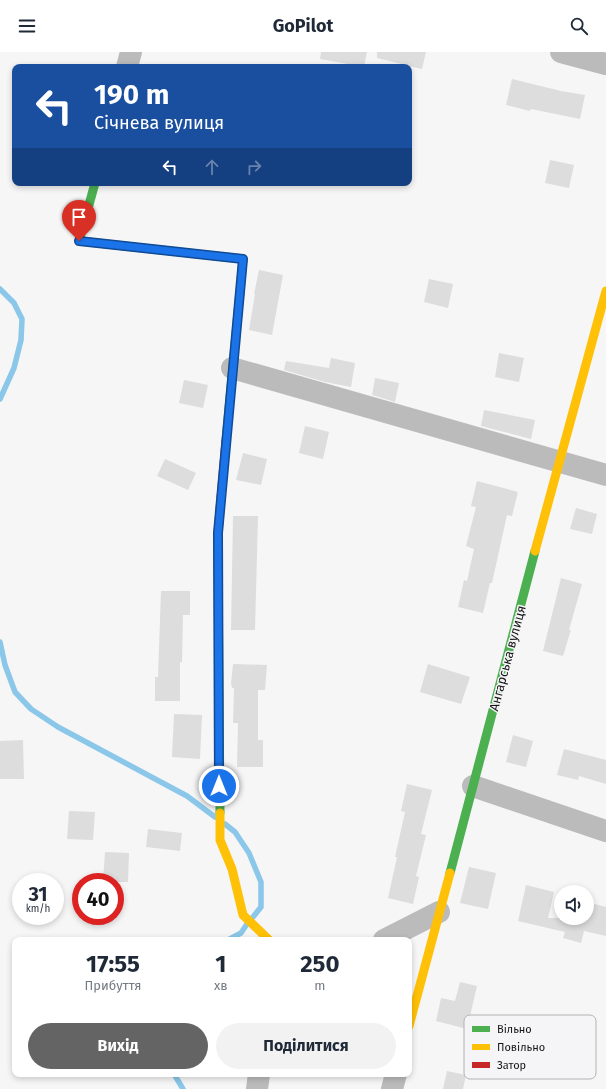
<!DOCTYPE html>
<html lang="uk">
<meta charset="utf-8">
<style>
body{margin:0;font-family:"Fira Sans",sans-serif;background:#f2f2f3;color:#1f2937;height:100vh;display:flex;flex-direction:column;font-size:15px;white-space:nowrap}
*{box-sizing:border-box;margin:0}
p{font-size:13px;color:#747a83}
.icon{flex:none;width:22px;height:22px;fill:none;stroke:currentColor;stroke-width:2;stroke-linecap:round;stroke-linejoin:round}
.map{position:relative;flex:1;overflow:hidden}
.panel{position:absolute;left:12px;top:885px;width:400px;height:140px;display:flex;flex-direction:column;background:#fff;border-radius:8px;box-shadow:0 2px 6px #0003}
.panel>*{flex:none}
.banner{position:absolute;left:12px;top:12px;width:400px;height:122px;border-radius:8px;box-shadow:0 2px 6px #0003;background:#1a4fa0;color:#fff;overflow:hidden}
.tools{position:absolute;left:554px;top:833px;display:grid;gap:8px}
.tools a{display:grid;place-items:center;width:40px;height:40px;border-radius:50%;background:#fff;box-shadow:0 2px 6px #0003;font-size:20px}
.speed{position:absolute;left:12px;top:821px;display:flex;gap:8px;font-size:20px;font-weight:700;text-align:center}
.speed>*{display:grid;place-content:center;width:52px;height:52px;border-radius:50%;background:#fff;box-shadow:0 2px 6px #0003;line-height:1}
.speed small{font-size:10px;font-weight:400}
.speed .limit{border:6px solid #d22;background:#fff;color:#111}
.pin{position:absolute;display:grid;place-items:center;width:34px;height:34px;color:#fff;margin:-41px -17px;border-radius:50% 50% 50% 0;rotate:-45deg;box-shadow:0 0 4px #0007}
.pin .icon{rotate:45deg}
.me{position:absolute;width:44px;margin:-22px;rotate:0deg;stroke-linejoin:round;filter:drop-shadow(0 0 3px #0008)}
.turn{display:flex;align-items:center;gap:14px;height:84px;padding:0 16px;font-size:18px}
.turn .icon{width:52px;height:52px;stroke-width:2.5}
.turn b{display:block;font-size:28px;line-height:34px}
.lanes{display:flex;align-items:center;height:38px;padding:0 16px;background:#0003;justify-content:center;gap:20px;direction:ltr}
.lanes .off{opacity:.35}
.eta{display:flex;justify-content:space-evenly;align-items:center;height:68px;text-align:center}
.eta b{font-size:24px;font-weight:700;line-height:28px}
.primary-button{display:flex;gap:8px;margin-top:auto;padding:8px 16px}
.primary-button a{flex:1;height:46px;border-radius:24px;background:#646464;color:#fff;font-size:16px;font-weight:700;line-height:46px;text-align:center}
.primary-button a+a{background:#f2f2f3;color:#1f2937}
header{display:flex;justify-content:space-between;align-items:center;height:52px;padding:0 16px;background:#fff;font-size:18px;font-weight:700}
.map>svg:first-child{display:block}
</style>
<header><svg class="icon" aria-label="menu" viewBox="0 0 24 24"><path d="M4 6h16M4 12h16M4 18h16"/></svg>GoPilot<svg class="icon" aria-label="search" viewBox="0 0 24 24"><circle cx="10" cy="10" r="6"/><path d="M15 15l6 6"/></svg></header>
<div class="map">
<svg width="606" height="1037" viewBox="0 0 606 1037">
<rect width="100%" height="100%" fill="#f6f6f6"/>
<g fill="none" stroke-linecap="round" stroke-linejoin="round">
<path stroke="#8ac7e9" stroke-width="5.5" d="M0,237L14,251L22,267L21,288L14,316L0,347
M0,590L5,613L15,640L31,657L58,675L187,744L215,765
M225,772L235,780L249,801L261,830V855L253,865
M228,888L241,881L247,872
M174,1022L183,1037"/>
</g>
<path fill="#ddddde" d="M321,0H367L364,15L320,7Z
M377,0H426L422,17L377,6Z
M512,27L561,39L585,43L580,67L531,57L530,59L506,53Z
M550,108L574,113L569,136L545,131Z
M259,218L283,223L272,283L249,278L255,242H254Z
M429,227L453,232L448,256L424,250Z
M499,301L524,306L519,330L495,325Z
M331,306L355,311L351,335L325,330L284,318L286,309L329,316Z
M375,326L399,331L395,350L372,343Z
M184,328L208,333L203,356L179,351Z
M484,358L535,368L531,387L481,374Z
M305,374L329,380L323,407L299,401Z
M243,401L267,407L261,433L236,428Z
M165,407L196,421L188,438L157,424Z
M477,429L518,440L512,464L507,463L492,531H490L483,561L458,555L464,528L467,529L474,497L466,494L476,455L471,454Z
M576,456L597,462L592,482L570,477Z
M233,464H258L255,578H231Z
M561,526L582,532L569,578H571L563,604L543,599Z
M161,539H190V563H183L182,610H180V649H155V625H158Z
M233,612L267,613L265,638H258V688H263V715H237L238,671H233L234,636H232L231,631Z
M428,612L470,625L461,652L420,640Z
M174,662L202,663L200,707L172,705Z
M513,683L533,689L526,715L506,710Z
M23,688L24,727H0V689Z
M564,697L606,708V732L579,724L578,728L557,723Z
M407,732L432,738L421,782L426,783L416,824L419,825L413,852L388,846L397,805H395L405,760L401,759Z
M69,759L95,760L93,788L67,787Z
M148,777L182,781L180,799L146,795Z
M105,800L129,801L128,830H103Z
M469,815L496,821L488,857L460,851Z
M526,833L554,840L548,866H587V850L606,855V884L584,879L581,891L563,886L565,880L518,869Z
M460,930L477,934L467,977L436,969L441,946L455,949Z
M447,1019L466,1023L463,1037H443Z"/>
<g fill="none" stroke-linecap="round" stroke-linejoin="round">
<path stroke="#bbb" stroke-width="22" d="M561,0L606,12
M127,15L131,0
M232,316L606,423
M473,734L606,779
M384,888L439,860
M257,1037L259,1022
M392,1037L396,1022"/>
<path stroke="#4caf50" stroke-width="9" d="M95,131L79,189L243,207L226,389
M218,513L220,761
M450,821L535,499"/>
<path stroke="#ffc107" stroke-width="9" d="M535,499L606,239
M220,761V788L232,817L243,863L269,888
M409,974L450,821"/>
<path stroke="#c62828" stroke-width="9" d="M218,513V481L226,389"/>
</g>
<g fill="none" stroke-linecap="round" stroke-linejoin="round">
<defs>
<path id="route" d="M79,189L243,207L218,481L219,734"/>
</defs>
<use href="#route" stroke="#114b97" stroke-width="10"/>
<use href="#route" stroke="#1a73e8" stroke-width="7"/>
</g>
<g text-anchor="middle" stroke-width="3" stroke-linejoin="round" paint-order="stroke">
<g font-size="13" fill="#151516" stroke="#f5f5f7">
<text transform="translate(507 606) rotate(-75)" y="5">Ангарська вулиця</text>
</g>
</g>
<rect x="464" y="963" width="132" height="64" rx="6" fill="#f5f5f7" stroke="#b2b2b4" stroke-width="1"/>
<rect x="472" y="974" width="18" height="6" fill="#4caf50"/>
<rect x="472" y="992" width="18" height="6" fill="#ffc107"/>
<rect x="472" y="1010" width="18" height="6" fill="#c62828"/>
<g font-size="11" fill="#151516">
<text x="497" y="981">Вільно</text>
<text x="497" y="999">Повільно</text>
<text x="497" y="1017">Затор</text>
</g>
</svg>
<div class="tools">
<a><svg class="icon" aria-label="sound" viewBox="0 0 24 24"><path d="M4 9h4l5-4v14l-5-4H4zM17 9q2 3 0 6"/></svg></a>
</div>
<div class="speed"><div>31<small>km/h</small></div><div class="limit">40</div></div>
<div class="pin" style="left:79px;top:189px;background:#d93025"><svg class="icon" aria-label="arrive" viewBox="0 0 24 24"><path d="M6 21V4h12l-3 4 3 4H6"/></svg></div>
<svg class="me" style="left:219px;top:734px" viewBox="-20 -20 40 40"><circle r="17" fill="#1a73e8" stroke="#fff" stroke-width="3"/><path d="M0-11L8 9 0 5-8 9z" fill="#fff"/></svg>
<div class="banner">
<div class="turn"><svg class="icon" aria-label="left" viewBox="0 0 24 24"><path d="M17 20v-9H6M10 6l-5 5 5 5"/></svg><div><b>190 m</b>Січнева вулиця</div></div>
<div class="lanes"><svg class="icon" aria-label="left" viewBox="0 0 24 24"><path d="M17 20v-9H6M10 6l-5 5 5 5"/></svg><svg class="icon off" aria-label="ahead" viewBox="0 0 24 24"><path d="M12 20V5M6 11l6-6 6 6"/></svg><svg class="icon off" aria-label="right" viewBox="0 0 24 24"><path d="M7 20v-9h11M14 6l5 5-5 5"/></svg></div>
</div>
<section class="panel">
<div class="eta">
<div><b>17:55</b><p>Прибуття</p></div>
<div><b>1</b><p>хв</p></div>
<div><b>250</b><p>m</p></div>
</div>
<div class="primary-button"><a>Вихід</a><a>Поділитися</a></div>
</section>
</div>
